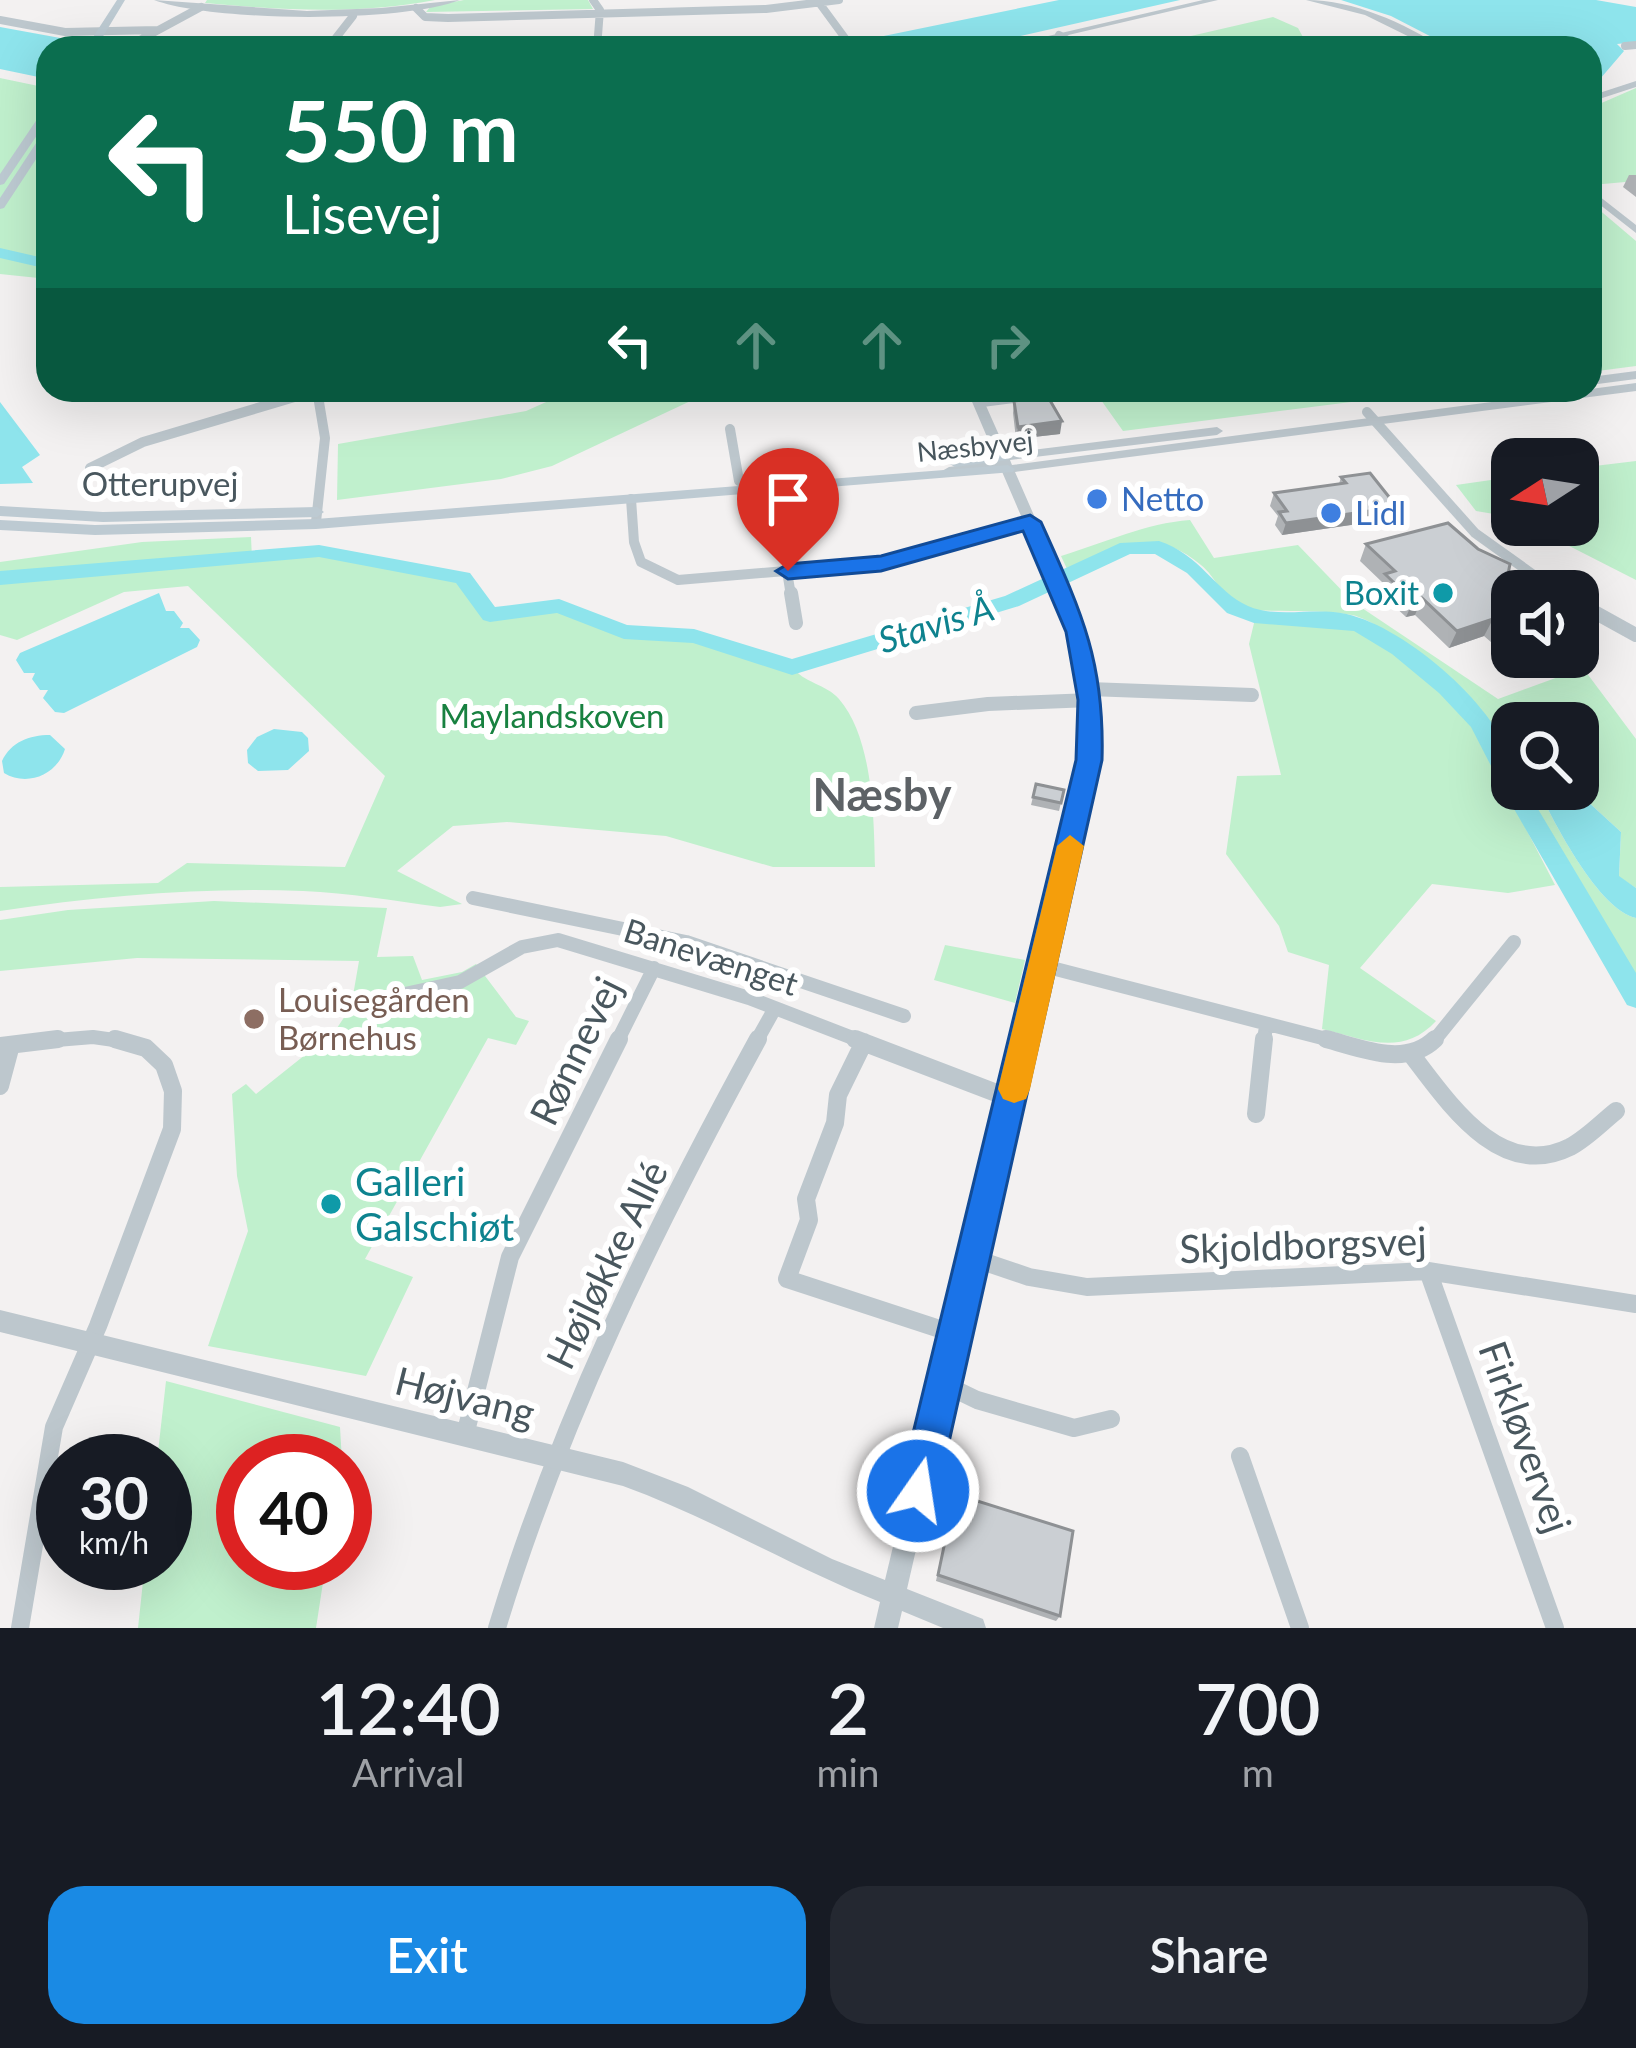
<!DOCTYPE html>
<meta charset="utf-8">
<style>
body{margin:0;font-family:Lato,sans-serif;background:#242831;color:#f1f3f6;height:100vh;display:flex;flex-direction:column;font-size:45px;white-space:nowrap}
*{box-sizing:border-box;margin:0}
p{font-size:39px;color:#9ea1a6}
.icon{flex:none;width:66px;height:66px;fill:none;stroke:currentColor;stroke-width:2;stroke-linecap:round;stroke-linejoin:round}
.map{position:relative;height:1628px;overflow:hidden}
.details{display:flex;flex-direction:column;background:#171b24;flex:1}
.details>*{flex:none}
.guide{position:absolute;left:36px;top:36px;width:1566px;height:366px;border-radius:36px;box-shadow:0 12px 48px #0002;background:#0b6e4f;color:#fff;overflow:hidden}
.needle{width:78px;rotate:258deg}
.fabs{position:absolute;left:1491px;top:438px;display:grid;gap:24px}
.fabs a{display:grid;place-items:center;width:108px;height:108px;border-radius:24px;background:#171b24;box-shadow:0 12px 48px #0002;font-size:60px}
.speed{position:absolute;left:36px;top:1434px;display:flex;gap:24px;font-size:60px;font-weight:700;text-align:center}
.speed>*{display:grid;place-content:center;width:156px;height:156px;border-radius:50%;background:#171b24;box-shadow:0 12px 48px #0002;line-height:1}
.speed small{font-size:30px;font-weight:400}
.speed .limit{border:18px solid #d22;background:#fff;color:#111}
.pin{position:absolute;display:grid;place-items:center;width:102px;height:102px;color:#fff;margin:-123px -51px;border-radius:50% 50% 50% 0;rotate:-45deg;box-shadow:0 0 12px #0007}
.pin .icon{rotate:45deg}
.me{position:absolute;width:132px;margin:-66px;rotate:13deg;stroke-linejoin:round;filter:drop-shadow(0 0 9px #0008)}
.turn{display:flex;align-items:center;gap:42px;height:252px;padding:0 48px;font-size:54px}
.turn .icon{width:156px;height:156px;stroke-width:2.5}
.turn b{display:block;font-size:84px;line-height:102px}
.lanes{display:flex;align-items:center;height:114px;padding:0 48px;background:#0003;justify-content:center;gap:60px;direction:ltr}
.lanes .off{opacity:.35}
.eta{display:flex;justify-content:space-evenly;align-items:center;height:204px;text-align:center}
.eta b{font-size:72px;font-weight:600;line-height:84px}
.action{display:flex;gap:24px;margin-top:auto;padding:24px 48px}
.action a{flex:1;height:138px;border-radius:36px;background:#1a8ae4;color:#fff;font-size:48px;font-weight:600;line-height:138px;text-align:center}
.action a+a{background:#242831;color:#f1f3f6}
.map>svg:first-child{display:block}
</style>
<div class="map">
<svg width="1636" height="1628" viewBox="0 0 1636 1628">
<rect width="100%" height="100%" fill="#f3f1f1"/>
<path fill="#c0f0cd" d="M207,0H435C357,15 283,10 205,3Z
M464,0H588L593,9L426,12L431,6Z
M1273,17L1298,28L1309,48H1139Z
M0,78L48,88V279L0,274Z
M1636,88V181L1592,185L1590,108Z
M1590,202L1636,241V366L1590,372Z
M573,390H714L552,466L501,479L337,500L338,444L526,411Z
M1099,390H1446L1123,431L1096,393Z
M1636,461V580L1528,525H1578V468Z
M1512,477V517L1476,511L1456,485Z
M1190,520L1214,558L1298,545L1353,602L1498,699L1583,668L1636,739V888L1619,877L1621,832L1574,789H1578V723H1512V766C1507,755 1503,743 1496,732C1477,701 1387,622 1352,615C1315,608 1276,614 1239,608C1221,597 1217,578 1201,565C1152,524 1118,549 1068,571L1061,556C1104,543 1146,523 1190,520Z
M251,537L252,559L319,551L388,567L451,574L463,578L490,615L559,606L624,632L694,636L792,667C804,683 826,684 839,699C873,738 874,818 875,867H773L666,836L507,822L453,826L397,871L462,904L440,907C395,901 349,893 303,891C202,887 100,896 0,911V887L158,883L187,863L345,867L385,776L188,586L124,592L17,640L0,635V562L142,542Z
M1255,619L1353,628L1383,644L1453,702L1475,730L1555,885L1508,893L1432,884L1360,968L1436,1021C1402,1058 1364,1039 1322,1029L1329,965L1288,952L1279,926L1226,854L1237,776L1281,775L1249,644Z
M1522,789H1538C1554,823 1599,910 1636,918V981Z
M214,901L387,908L377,957L413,956L422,980L462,972L476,964L516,1017L529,1021L516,1045L488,1038L365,1259L413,1277L366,1376L208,1346L248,1231L237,1176L232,1094L246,1084L256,1094L335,1031L351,1007L359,961L137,958L0,971V920L68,910Z
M945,945L1025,960L1015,1003L934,980Z
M166,1381L340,1427L342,1461H243V1563H326L316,1628H138L145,1563H165V1461H157Z"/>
<path fill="#8ee4ec" d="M1059,0H1180L967,48H792L869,39Z
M1341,0H1596L1636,7V42L1617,44L1624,51L1600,79L1590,80V48H1453L1391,16Z
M0,27L115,48H48V79L0,69Z
M0,402L40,455L22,467L33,483L0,484Z
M159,593L166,611H174L183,623L180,628H189L200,640L197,647L64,713L55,712L43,698L48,690H40L32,679L35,673H24L16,660L20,653Z
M274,729L302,732L308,738L309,751L288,770L258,771L248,763L247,750L257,737Z
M50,735L65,749C57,775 27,787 4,773L2,761C11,742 29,735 50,735Z
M1538,789H1574L1621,832L1619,876L1636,888V918C1599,910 1554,823 1538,789Z"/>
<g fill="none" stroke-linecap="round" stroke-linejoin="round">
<path fill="#8ee4ec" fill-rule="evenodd" d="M0,248L48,259V269L0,258Z
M1159,541C1200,554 1216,592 1248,606C1275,618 1312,608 1341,613C1399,622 1496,704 1511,761C1514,769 1512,781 1512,789H1526L1636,973V1008L1627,1005L1506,795L1471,727L1439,693L1392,654L1354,631L1254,623L1227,613L1187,573L1155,554H1130L1019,606L792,675L693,643L624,639L557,613L490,622L483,620L456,583L319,557L0,585V571L319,545L470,573L495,607L559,599L627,625L694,629L792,659L1005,596L1120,543Z"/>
<path stroke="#bdc7cd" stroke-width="8" d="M593,0L600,10L597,48
M820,4L845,38
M416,8L425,17L448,18L766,9L839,0
M0,20L65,32L158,30
M1059,35L1082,48
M1625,46L1636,45
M127,47L201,7
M328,48L353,16"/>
<path stroke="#bdc7cd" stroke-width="10" d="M982,402L1075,390
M1367,412L1475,533L1556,591
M730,429L739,481
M90,468L143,442L318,390
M631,499L634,542L641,562L678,580L881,563L1030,522
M316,522L325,438L317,390
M787,571L791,596"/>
<path stroke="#bdc7cd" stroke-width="14" d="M791,593L796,623
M1578,603L1636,635
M1089,689L1252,695
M916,713L988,704L1091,700
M473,898L686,942L904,1016
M1044,966L1338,1042
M391,997L460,982L522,947L558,940L749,998L863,1042
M32,1042L93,1037L128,1042
M617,1042L654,968
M756,1042L775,1008
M1264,1042L1266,1025
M1433,1042L1514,942"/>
<path stroke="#bdc7cd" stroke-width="18" d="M855,1039L1012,1099
M1326,1039C1361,1048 1405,1068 1435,1039
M864,1042L838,1095L835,1123L806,1199L809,1220L787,1279L955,1334
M0,1046L58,1039
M1411,1054C1448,1102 1500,1182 1570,1147C1587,1138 1601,1123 1616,1111
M0,1086L11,1045
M1256,1114L1264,1039
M973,1258L1029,1277L1087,1287L1428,1271L1636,1304
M1428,1271L1555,1628
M944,1384L977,1400L1074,1428L1111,1419
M465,1435L510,1257L619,1039
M1240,1456L1300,1628
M20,1628L54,1427L98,1326L172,1129L173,1091L164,1065L146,1048L115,1039
M497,1628C560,1420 654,1229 758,1039"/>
<path fill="#bdc7cd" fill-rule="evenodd" d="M154,0L307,11L381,8L460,0C401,23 213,22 154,0Z
M1203,0H1218L1013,48H997Z
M1306,0C1354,0 1404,23 1443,48H1432L1365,15Z
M1636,81V87L1590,102V96Z
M1590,189L1636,225V233L1590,197Z
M1636,371V379L1590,385V377Z
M1636,383V391L1015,472L1085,632L1099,700L1097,761L907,1589L983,1619L986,1628H943L902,1611L898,1628H874L880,1602C792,1567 711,1518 623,1486L0,1332V1310L623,1462L688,1487L832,1559L885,1580L1081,761L1083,700L1071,632L1000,467L949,475L942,471L949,467L994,461L996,458L967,390H979L1007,453L1217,427L1223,431L1217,435L1010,460L1012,465Z"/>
<path fill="#bdcad2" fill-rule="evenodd" d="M117,0H125L96,48H86Z
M48,108V119L4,184L0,185V174L44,109Z
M48,130V141L4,208L0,209V198L44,131Z
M1003,453L1008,454V460L955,467L948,463L955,459Z
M1008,465L1015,469L1013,472L316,529L95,535L0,530V520L95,525L316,519Z
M0,506L103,512L317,507L324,512L317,517L103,522L0,516Z"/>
</g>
<path fill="#afb2b5" d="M1629,175H1636V197L1623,187Z
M1014,401L1060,434L1016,439L1013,413Z
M1341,477L1392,519L1282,535L1275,525L1278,516L1270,506L1274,493L1339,484Z
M1366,544L1508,574L1512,645L1499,649L1484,636L1449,648L1415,615L1406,617L1378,591L1382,582L1360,561Z
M1036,784L1064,790L1059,811L1031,805Z
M955,1494L1060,1616L1056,1621L936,1581Z"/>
<path fill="#8e9194" d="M1062,421L1060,434L1016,439L1018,427Z
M1397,507L1392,519L1282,535L1286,523Z
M1422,598L1415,615L1406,617L1413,601Z
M1493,619L1484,636L1449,648L1457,631Z
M1512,631V645L1499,649L1508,632Z"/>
<path fill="#cbcfd3" stroke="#8e9194" stroke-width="3" d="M1048,397L1062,421L1018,427L1014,401Z
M1370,473L1397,507L1286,523L1279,512L1287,511L1274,493L1346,483L1341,477Z
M1448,523L1478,549L1510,564L1508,574L1535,582L1547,591H1512V631L1508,632L1493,619L1457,631L1422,598L1413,601L1385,574L1395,571L1366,544Z
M1036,784L1064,790L1061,803L1033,797Z
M955,1494L1073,1531L1060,1616L938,1575Z"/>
<path fill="#1a73e8" stroke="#114b97" stroke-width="3" d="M1030,515L1041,522C1081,611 1105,661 1102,760L938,1491L932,1505L918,1510L905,1505L899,1491L1076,760L1078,700L1066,632L1023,531L881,571L788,579L776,571L788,564L881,556Z"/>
<path fill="#f59e0b" d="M1070,835L1084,846L1030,1089L1026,1099L1014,1103L1003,1099L998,1089L1057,846Z"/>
<g fill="#3f7fe0" stroke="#fff" stroke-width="4.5">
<circle cx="1097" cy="499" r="12"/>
<circle cx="1331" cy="513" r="12"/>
</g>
<g fill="#0f9aa8" stroke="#fff" stroke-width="4.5">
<circle cx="1443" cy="593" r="12"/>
<circle cx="331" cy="1204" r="12"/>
</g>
<circle fill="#8d6e63" stroke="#fff" stroke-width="4.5" cx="254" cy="1019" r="12"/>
<g text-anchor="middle" stroke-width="12" stroke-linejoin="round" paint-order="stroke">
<g font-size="27" fill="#49575e" stroke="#fff">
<text transform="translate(975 447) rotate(-6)" y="9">Næsbyvej</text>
</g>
<g font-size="33" fill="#49575e" stroke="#fff">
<text x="160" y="496">Otterupvej</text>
<text transform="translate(711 957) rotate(18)" y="12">Banevænget</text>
</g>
<g font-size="33" fill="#366cbe" stroke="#fff" text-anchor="start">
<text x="1121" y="511">Netto</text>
<text x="1355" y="525">Lidl</text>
</g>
<g font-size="33" fill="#0d838f" stroke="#fff" text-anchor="end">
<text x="1419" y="605">Boxit</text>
</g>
<g font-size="33" fill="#188140" stroke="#fff">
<text x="552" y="728">Maylandskoven</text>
</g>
<g font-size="33" fill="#785e54" stroke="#fff" text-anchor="start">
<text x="278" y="1012">Louisegården<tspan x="278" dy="38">Børnehus</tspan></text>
</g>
<g font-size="36" font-style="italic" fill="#0e828e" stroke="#fff">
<text transform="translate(936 624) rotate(-17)" y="13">Stavis Å</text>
</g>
<g font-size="39" fill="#49575e" stroke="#fff">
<text transform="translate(576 1051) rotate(-64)" y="14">Rønnevej</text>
<text transform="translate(1303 1245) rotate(-2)" y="14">Skjoldborgsvej</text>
<text transform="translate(607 1265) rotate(-64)" y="14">Højløkke Allé</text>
<text transform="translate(465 1397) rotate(14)" y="14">Højvang</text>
<text transform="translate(1525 1437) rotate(70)" y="14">Firkløvervej</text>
</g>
<g font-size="39" fill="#0d838f" stroke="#fff" text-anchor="start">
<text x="355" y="1196">Galleri<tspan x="355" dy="45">Galschiøt</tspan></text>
</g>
<g font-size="45" font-weight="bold" fill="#5d6266" stroke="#fff">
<text x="882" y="811">Næsby</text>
</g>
</g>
</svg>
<div class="fabs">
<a><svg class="needle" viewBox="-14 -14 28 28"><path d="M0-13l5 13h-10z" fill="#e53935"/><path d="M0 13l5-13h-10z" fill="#9ea1a6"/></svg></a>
<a><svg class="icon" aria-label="sound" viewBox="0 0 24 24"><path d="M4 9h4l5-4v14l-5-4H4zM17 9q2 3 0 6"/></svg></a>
<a><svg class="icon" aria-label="search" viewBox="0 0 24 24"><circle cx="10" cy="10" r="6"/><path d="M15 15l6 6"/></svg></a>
</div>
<div class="speed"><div>30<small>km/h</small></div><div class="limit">40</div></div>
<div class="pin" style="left:788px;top:571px;background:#d93025"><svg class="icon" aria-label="arrive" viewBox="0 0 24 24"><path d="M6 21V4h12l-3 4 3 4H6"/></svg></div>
<svg class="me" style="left:918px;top:1491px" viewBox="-20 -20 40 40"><circle r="17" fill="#1a73e8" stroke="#fff" stroke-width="3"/><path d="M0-11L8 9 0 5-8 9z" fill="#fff"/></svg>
<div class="guide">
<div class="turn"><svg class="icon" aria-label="left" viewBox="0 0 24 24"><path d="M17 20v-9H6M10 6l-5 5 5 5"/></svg><div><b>550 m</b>Lisevej</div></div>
<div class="lanes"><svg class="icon" aria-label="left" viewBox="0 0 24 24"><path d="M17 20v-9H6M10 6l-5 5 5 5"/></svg><svg class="icon off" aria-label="ahead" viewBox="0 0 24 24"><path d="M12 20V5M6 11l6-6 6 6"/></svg><svg class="icon off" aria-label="ahead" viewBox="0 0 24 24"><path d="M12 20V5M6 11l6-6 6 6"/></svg><svg class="icon off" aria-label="right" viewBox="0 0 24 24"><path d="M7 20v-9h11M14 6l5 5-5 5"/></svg></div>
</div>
</div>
<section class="details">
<div class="eta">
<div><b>12:40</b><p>Arrival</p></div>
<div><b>2</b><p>min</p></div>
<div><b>700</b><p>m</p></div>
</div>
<div class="action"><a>Exit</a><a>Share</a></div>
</section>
